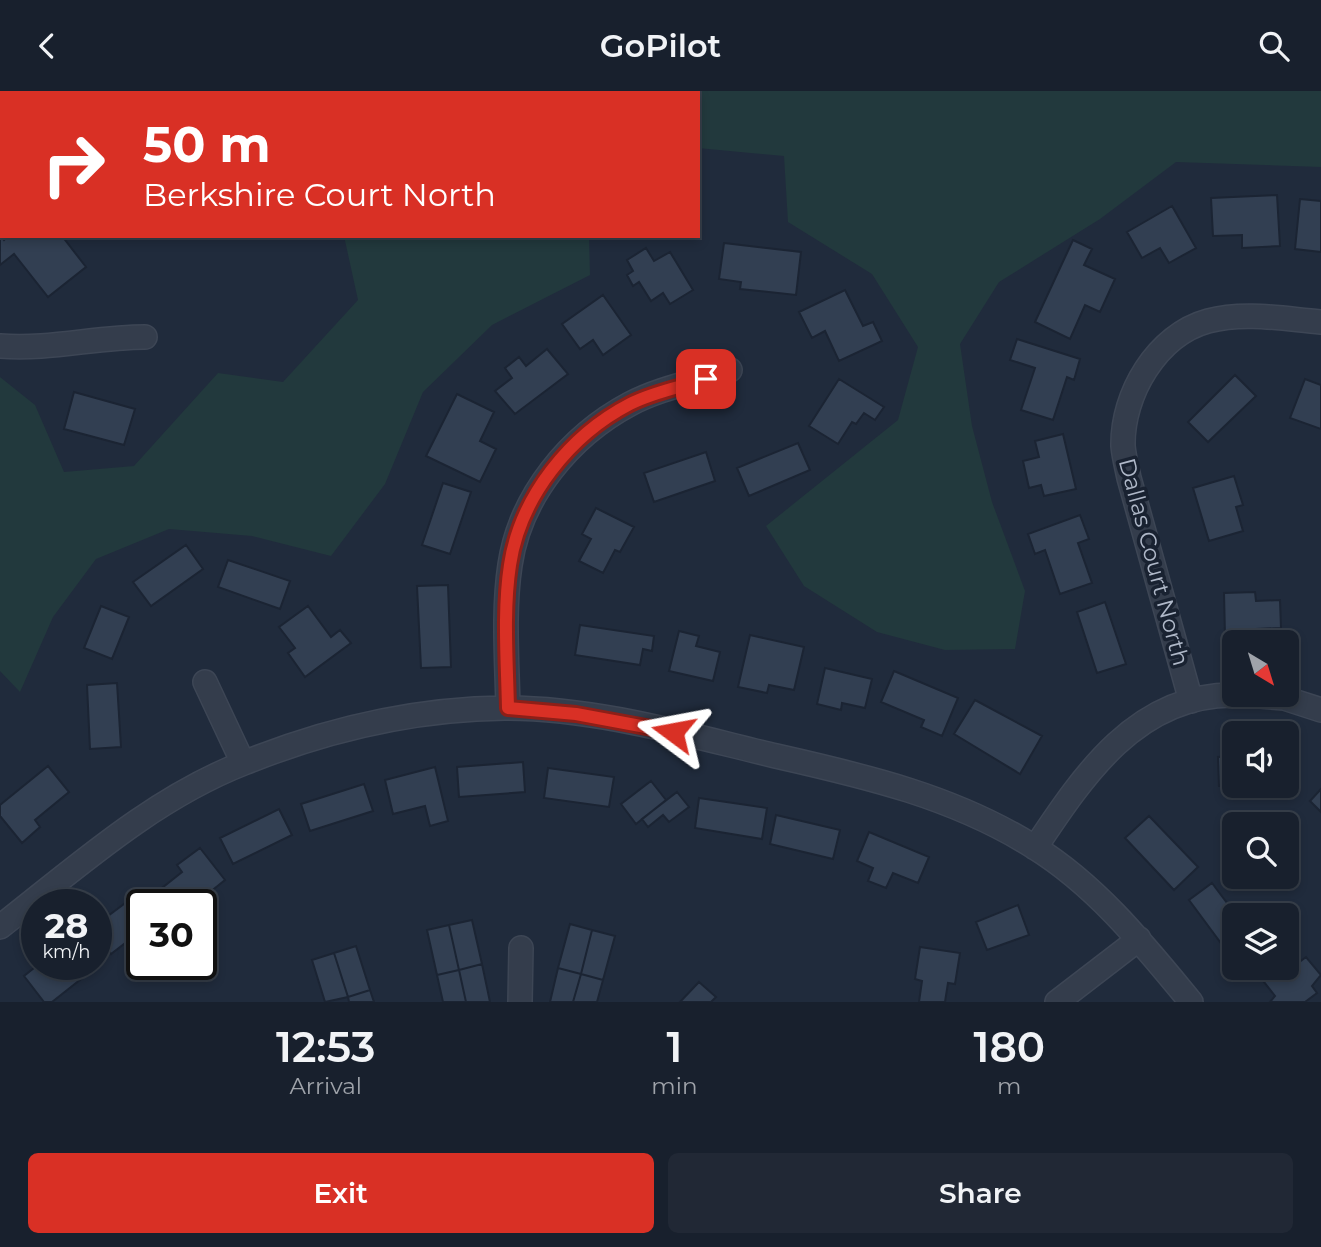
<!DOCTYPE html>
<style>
body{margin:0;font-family:Montserrat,sans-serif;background:#212835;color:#f1f3f6;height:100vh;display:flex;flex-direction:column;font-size:26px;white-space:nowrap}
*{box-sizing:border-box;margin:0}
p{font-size:23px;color:#9fa3aa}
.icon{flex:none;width:38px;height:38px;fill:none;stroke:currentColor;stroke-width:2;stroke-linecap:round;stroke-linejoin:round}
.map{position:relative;height:911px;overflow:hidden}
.sheet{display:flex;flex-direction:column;background:#18202d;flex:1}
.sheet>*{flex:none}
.hud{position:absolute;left:0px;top:0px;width:700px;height:147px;box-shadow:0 4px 10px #0003,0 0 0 2px #363e49;background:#d93025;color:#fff;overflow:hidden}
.needle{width:46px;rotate:142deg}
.fabs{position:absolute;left:1222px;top:539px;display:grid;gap:14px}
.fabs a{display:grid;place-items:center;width:77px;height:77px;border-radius:10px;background:#18202d;box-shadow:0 4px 10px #0003,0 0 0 2px #363e49;font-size:35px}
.speed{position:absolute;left:21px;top:798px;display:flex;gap:14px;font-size:35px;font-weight:700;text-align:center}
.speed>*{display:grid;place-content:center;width:91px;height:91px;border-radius:50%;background:#18202d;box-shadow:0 4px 10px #0003,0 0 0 2px #363e49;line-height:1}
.speed small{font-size:18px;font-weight:400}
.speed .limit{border:4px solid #111;border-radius:10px;background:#fff;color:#111}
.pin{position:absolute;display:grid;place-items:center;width:60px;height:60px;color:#fff;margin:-30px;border-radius:14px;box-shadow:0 4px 10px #0006}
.me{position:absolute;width:77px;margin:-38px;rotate:283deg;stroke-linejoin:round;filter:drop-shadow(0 0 5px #0008)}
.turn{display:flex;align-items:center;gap:24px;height:147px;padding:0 28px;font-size:32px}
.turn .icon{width:91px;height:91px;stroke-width:2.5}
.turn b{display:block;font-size:49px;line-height:60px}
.eta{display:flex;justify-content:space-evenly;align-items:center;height:119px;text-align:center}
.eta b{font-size:42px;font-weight:600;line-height:49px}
.action{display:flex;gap:14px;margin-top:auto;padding:14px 28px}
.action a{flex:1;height:80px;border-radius:10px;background:#d93025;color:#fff;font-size:28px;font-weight:600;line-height:80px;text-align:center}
.action a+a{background:#212835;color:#f1f3f6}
header{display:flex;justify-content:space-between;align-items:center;height:91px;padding:0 28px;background:#18202d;font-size:32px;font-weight:600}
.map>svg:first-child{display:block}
</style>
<header><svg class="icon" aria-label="back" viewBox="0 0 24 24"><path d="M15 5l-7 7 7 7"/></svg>GoPilot<svg class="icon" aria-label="search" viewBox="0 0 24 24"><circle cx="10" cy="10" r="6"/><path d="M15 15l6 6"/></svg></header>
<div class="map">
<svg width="1321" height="911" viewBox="0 0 1321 911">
<rect width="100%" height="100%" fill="#202b3c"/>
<path fill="#22393d" d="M295,0H1321V76L1176,71L1100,128L999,191L960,253L972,335L992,411L1025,500L1015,558L945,559L877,541L804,495L766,435L898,329L918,256L872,183L788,131L784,65L698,57V2Z
M344,145H589L590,184L492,234L423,301L385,393L331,465L252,445L169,438L96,468L53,526L20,601L0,580V286L35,314L64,381L134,375L218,282L283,291L358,209Z"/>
<path fill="#323f52" stroke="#1b2433" stroke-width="2" d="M1277,104L1280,155L1242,157V144L1213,145L1211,107Z
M1300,108L1321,110V161L1295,158Z
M1172,115L1196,157L1169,172L1160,157L1142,167L1127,141Z
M0,144L4,149L8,145H62L86,176L48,206L14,163L0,174Z
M1073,149L1092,158L1084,174L1115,188L1100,221L1085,214L1070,248L1035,231Z
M724,152L801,161L796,204L740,198L741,191L719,188Z
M646,157L654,170L670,161L693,199L670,213L663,202L651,210L639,191L633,195L627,184L633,180L627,169Z
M845,199L863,235L873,231L882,250L839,270L825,240L812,247L799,221Z
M603,204L631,244L603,264L593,249L580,258L562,233Z
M1017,248L1080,268L1074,289L1067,286L1053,329L1021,319L1035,277L1010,269Z
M547,258L568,283L515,323L495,300L512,287L505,277L519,266L526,275Z
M1235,284L1256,305L1208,351L1188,331Z
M839,288L884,316L875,329L864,322L856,333L852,331L838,353L809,335Z
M1305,288L1321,294V338L1290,327Z
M74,301L135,318L124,354L64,338Z
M457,303L494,321L480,350L496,358L480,391L426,365Z
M1063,343L1076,398L1044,405L1041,394L1029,397L1023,370L1039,366L1035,350Z
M798,352L810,379L749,405L737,377Z
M706,361L715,390L654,411L644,382Z
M1234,385L1243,414L1236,416L1243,440L1209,450L1193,397Z
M443,392L471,401L450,463L422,454Z
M596,417L634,436L620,461L615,459L603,482L579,470L591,448L582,443Z
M1080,424L1089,448L1078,452L1092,492L1060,503L1045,459L1035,463L1028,443Z
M186,454L203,478L151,515L133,491Z
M228,469L290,490L280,518L218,496Z
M448,494L451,576L421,577L417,495Z
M1255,501L1256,510L1280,509L1281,537L1257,538L1258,543L1225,545L1224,502Z
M1105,511L1126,573L1097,582L1077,521Z
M101,515L129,526L112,568L84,557Z
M308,515L331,546L340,539L351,552L305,586L288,562L295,557L279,536Z
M580,534L654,545L652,560L643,558L640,574L575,564Z
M679,540L699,545L696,555L720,561L713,590L669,580Z
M750,544L804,556L794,599L769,594L767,602L738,596Z
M825,577L872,588L865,617L842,612L841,619L817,613Z
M894,580L958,607L942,645L921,636L924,629L881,611Z
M117,592L121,656L90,658L87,594Z
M975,609L1042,645L1020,683L954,643Z
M1234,665V694L1219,695L1218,666Z
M523,671L525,701L459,706L457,676Z
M48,675L69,701L35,729L40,736L22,752L0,725V714Z
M435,676L448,730L430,735L425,715L393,723L385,689Z
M548,677L614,686L609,716L544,707Z
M651,690L666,709L636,733L621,713Z
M364,693L373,720L310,740L301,713Z
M1321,698V721L1310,710Z
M677,701L689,716L669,731L663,724L648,736L642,728Z
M699,707L767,717L762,748L695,737Z
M279,718L292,744L233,773L220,747Z
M776,724L840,739L833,768L770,753Z
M1149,725L1198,776L1174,799L1125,747Z
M869,741L929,766L918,792L893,782L886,797L868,790L873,777L857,770Z
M200,757L225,789L194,814H175L162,797L182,781L177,774Z
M1212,792L1236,824H1234V859L1229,863L1189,809Z
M144,798L155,814H142V839L111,863L96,843V834Z
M1018,814L1029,844L987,859L976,831Z
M472,829L482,873L459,879L449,834Z
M570,833L592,839L581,883L558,877Z
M449,834L459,879L437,884L427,839Z
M592,839L615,845L603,889L581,883Z
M356,855L370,899L348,906L334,862Z
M920,856L960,862L955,893L948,892L945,911H919L922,890L915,888Z
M334,862L348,906L325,911L312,869Z
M1286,865L1294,875L1306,866L1321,884L1312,895L1317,902L1305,911H1270L1275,905L1253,877H1286Z
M96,868L100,873L52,911H44L24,885L39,873H96Z
M482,873L490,911H466L459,879Z
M558,877L581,883L573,911H550Z
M459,879L466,911H443L437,884Z
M581,883L603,889L597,911H573Z
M699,891L716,906L711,911H680Z
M370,899L374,911H349L348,906Z"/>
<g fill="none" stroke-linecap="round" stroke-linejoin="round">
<defs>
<path id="minor" d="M0,255C49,259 96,246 145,246
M205,591L243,672
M1247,604L1284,607L1321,619
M1191,610L1129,387C1127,377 1124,366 1123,355C1122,303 1157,244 1208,230C1245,220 1284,228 1321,231
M508,617C507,570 503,520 510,474C520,405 570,345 630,313C660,297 698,290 730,279
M1035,757C1083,685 1137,603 1234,604
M0,836C77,776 152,708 244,672C328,638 415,618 505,617C596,617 688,644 776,665C865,685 955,706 1034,756C1097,795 1144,854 1191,911
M520,911L521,857
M1057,911L1139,848"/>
</defs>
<use href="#minor" stroke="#3d4655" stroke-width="26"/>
<use href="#minor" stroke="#343d4c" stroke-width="23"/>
</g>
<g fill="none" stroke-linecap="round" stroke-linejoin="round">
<defs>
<path id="route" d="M673,641L576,623L508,617C507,570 503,520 510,474C520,406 570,344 630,313C653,301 681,296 706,288"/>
</defs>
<use href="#route" stroke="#8d1f18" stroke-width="18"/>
<use href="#route" stroke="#d93025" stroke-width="12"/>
</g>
<g text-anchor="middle" stroke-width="7" stroke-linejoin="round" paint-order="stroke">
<g font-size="23" fill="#afb8c8" stroke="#192231">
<text transform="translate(1154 471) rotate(75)" y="8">Dallas Court North</text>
</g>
</g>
</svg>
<div class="fabs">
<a><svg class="needle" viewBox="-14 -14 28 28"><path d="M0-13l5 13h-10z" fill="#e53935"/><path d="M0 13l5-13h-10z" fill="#9fa3aa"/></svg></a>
<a><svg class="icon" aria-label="sound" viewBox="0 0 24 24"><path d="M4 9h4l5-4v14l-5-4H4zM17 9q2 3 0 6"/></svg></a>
<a><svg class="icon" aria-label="search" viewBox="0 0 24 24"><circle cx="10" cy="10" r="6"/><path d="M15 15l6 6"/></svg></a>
<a><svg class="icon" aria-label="layers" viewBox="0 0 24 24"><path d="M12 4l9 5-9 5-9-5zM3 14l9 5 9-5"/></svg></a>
</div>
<div class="speed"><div>28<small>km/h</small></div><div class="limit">30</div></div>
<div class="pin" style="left:706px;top:288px;background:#d93025"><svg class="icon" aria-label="arrive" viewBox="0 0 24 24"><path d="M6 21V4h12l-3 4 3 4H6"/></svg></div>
<svg class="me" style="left:673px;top:641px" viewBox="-20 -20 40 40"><path d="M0-17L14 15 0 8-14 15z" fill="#d93025" stroke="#fff" stroke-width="4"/></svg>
<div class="hud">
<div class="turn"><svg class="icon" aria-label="right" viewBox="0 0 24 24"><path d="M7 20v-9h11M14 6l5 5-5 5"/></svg><div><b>50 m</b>Berkshire Court North</div></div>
</div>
</div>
<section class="sheet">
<div class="eta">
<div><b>12:53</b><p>Arrival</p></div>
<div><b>1</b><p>min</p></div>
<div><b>180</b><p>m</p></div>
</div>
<div class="action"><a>Exit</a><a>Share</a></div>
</section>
